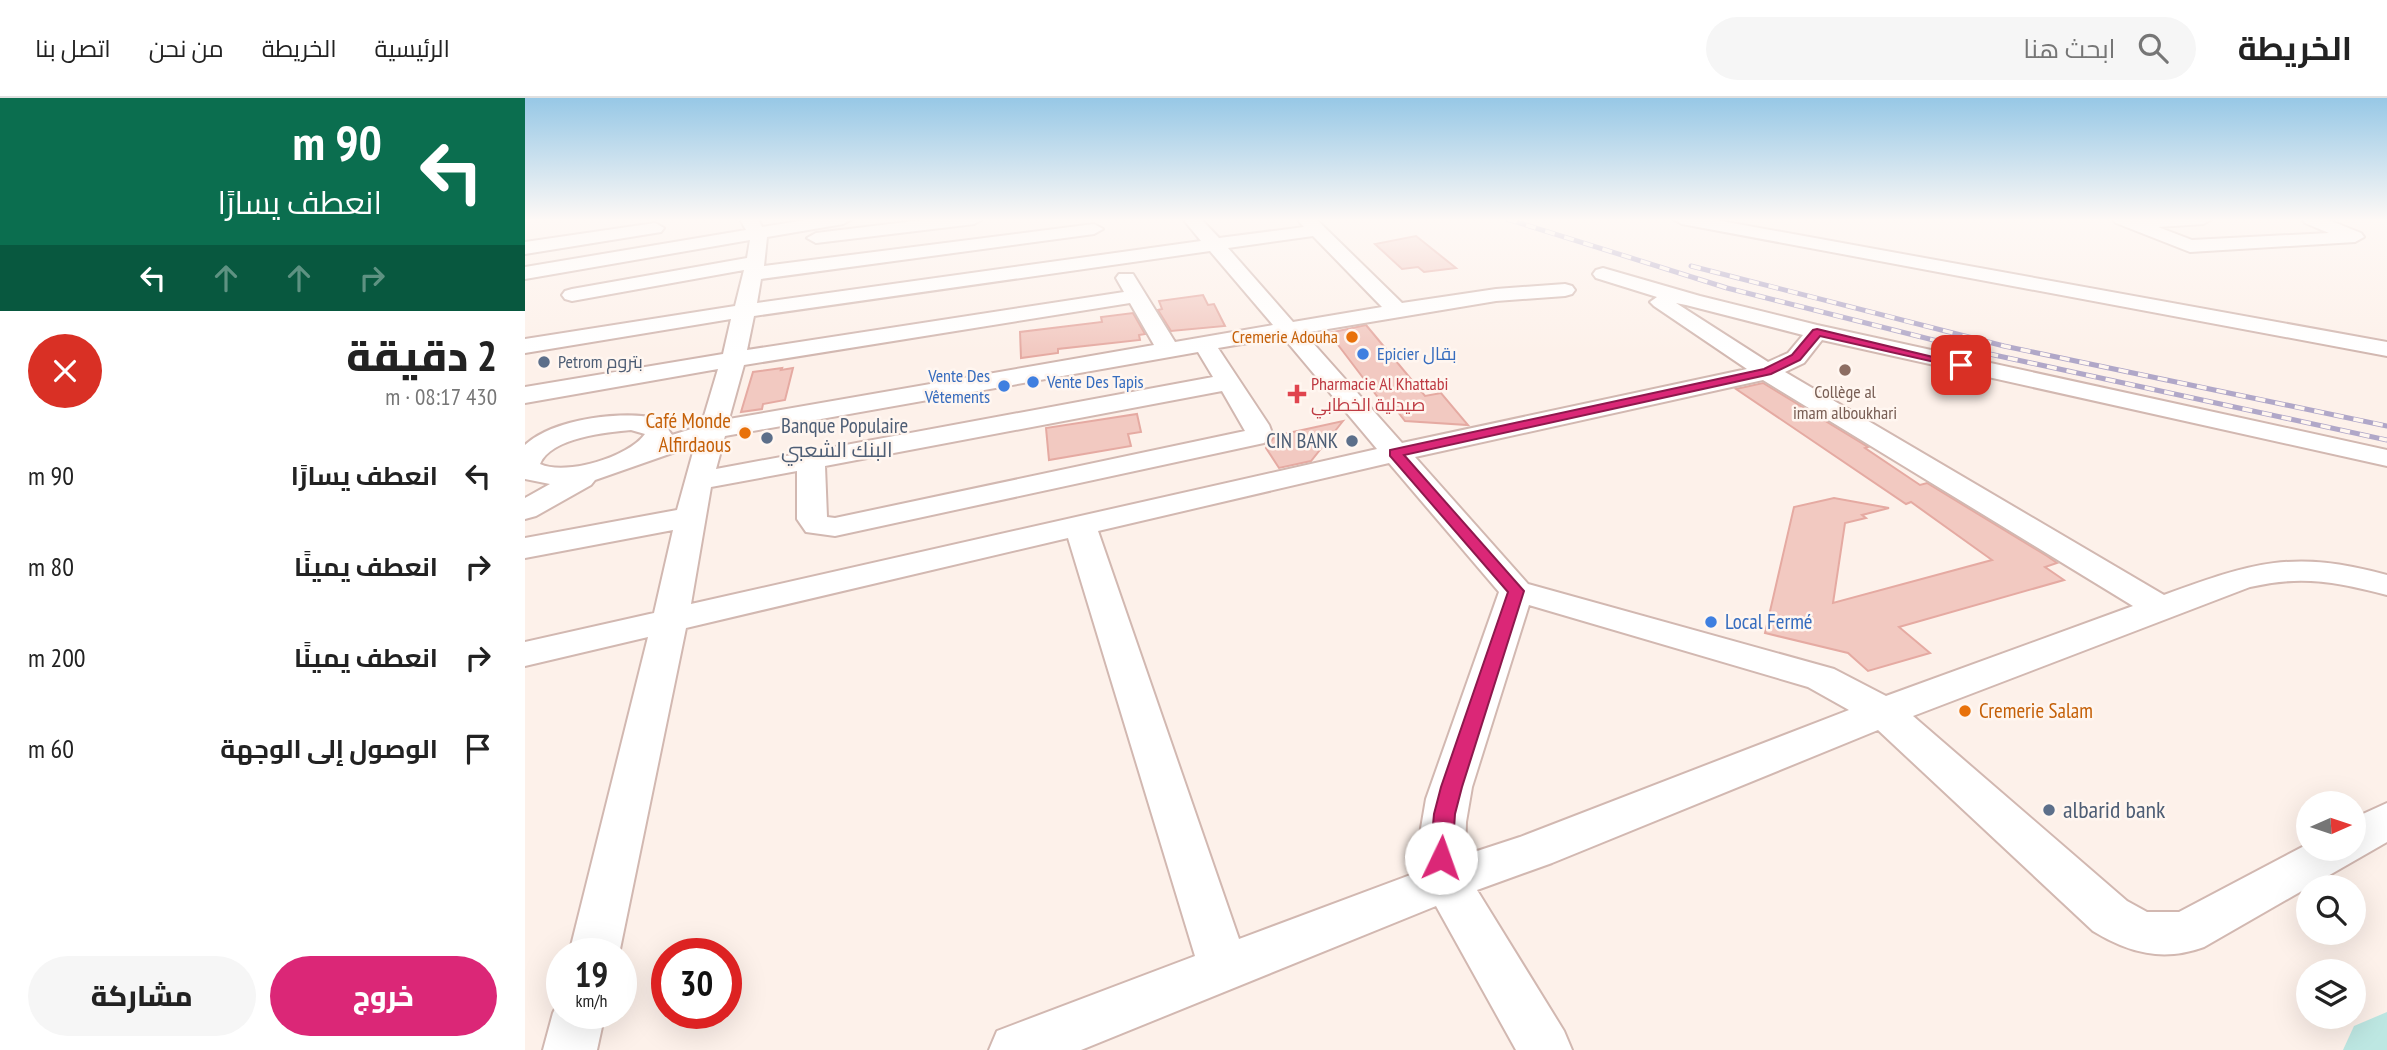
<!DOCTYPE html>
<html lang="ar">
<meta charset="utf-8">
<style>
body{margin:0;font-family:"PT Sans Narrow",Cairo,sans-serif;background:#f6f6f6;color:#222;direction:rtl;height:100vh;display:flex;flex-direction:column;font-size:26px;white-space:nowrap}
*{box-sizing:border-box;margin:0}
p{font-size:23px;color:#767676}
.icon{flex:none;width:38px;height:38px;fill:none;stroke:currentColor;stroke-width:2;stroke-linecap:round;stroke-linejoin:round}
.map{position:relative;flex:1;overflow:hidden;direction:ltr}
.panel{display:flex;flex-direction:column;background:#fff;width:525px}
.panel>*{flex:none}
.hud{background:#0b6e4f;color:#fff;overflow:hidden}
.needle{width:46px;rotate:87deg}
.controls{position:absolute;left:1771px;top:693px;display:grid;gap:14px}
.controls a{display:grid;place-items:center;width:70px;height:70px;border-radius:50%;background:#fff;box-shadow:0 7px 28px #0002;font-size:35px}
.speed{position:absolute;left:21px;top:840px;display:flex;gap:14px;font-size:35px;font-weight:700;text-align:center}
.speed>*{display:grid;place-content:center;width:91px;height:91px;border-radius:50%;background:#fff;box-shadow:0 7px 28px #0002;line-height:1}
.speed small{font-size:18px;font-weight:400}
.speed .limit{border:10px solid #d22;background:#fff;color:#111}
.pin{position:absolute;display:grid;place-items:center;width:60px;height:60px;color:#fff;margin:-30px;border-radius:14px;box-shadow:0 4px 10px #0006}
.me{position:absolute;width:77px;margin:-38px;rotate:3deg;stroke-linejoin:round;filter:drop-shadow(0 0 5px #0008)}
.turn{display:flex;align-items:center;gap:24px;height:147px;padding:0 28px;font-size:32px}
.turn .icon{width:91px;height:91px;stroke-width:2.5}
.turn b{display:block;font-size:49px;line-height:60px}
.lanes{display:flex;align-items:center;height:66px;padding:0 28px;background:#0003;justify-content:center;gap:35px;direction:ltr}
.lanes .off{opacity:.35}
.round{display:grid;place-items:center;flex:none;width:74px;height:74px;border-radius:37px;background:#f6f6f6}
.headline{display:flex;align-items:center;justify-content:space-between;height:119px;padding:0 28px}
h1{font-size:42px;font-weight:800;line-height:52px}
.cta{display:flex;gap:14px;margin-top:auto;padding:14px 28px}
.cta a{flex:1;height:80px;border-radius:42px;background:#db2777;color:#fff;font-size:28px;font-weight:800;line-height:80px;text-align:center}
.cta a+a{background:#f6f6f6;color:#222}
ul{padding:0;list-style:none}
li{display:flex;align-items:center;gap:21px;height:91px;padding:0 28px}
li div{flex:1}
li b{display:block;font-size:26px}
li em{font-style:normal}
header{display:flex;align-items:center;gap:42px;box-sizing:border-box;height:98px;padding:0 35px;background:#fff;border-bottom:2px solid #e0e0e0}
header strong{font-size:33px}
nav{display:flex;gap:38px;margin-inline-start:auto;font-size:24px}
.search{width:490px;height:63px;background:#f6f6f6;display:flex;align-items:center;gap:18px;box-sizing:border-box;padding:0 24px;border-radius:38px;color:#767676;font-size:26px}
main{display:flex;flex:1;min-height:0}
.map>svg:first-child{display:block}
</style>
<header>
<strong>الخريطة</strong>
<div class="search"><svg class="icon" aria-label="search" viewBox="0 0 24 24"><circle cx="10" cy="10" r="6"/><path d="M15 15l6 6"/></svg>ابحث هنا</div>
<nav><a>الرئيسية</a><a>الخريطة</a><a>من نحن</a><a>اتصل بنا</a></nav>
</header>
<main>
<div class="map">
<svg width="1862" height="952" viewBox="0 0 1862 952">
<rect width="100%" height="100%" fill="#fdf1ea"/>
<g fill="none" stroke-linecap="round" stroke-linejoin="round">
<path fill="#bde7e2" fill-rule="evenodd" d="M1862,914V952H1818L1829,928Z"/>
</g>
<path fill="#f2c9c1" stroke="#e5aaa2" stroke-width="2" d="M891,138L931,170L899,174L893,169L877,171L850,146Z
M678,197L683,207L689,206L700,228L646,233L633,212L637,211L634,203Z
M608,215L620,236L614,237L615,242L533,251V255L496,260L495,234L577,224L576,219Z
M841,227L900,298L916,295L943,327L880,323L869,309L861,310L804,235Z
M257,270L256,272L268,270L260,302L238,306L237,311L216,314L228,274Z
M1238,285L1343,349L1340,350L1395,387L1402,385L1522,458L1532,465L1520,469L1539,482L1374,529L1405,555L1343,573L1323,555L1240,535L1269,409L1309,400L1364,410L1337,417L1341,420L1320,425L1308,505L1467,462L1386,404L1381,406L1211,291Z
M612,316L616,334L603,336L606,348L524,362L521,330Z
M818,323L786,363L754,370L741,350L750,338Z"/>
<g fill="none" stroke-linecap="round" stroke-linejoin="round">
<defs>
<path id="minor" d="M215,121H233L237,129L287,121H327L318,126L242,139L239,168L569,126L578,131L569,136L236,181L232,205L676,143L658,121H676L694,140L779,129L772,121H791L877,205L971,191L1040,186L1047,188L1050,192L1047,196L1040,198L971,203L779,235L877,345L1222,271L1129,208L1125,204L1132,199L1071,180L1068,176L1071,172L1078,170L1175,198L1292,227L1862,352V368L1297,242L1279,265L1260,274L1639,497C1727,465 1768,451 1862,477V497C1811,484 1777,477 1725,489L1388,618L1602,803L1622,814H1654L1783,746V751H1829V720L1862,705V744L1679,849C1638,864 1604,855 1568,833L1353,632L1027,765L952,792L1039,933L1047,952H991L911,808L556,952H464L472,933L670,858L543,440L161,530L94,856H44L123,539L0,568V544L129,515L148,432L0,460V440L152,412L170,347L70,382L66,387L11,418L0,421V400L25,386L0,381V347C29,320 100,312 136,321L147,337L176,328L193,271L0,305V289L198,256L206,221L0,255V241L210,208L219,172L47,203L40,201L37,197L40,193L47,191L222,160L225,142L0,181V169L221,132ZM788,138L857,209L768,224L703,150ZM685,153L748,227L650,244L608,176H594L591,180L599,194L222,252L229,218ZM605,205L629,247L204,321L219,267ZM1151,205L1161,207L1278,237L1263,255L1243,264ZM758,239L852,351L166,506L186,389L272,373V421L281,434L310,438L739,345L747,335L744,327L693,250ZM673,254L688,279L191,371L200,338ZM1238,282L1608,508L1361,598L1309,571L1003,486L890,359ZM697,293L720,333L310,420L302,419L300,368ZM106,332L120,336C104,359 41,378 15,366C25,340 82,334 106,332ZM864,365L974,494L901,701L895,736L896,773L714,841L573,433ZM1004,507L1283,589L1324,612L995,739L940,757L941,724L947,689Z
M406,121H458L449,126L291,145L282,140L291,135Z
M1148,121H1185L1862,244V258L1157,126Z
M1588,121H1687L1678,126L1633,129L1667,142L1804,135L1780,125L1777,121H1801L1836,135L1839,139L1830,144L1665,154L1591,125Z
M130,125L139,130L136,134L0,156V144Z
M37,897V915H80L72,952H18L28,915Z"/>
</defs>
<use href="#minor" stroke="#d2b8b1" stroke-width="4"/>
<use href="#minor" fill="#fff" fill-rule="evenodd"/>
<defs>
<path id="rail" d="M982,121L1202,190L1460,255L1862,342
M1166,168L1479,248L1862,328"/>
</defs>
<use href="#rail" stroke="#b0a7c8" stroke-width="5"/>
<use href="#rail" stroke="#fff6f0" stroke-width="3.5" stroke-dasharray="10" stroke-linecap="butt"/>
</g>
<linearGradient id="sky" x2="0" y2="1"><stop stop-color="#97c8e6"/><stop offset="0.48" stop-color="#fef9f6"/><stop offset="1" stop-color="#fef9f6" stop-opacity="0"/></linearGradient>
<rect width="1862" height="254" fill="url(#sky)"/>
<path fill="#db2777" stroke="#8e194d" stroke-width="2" d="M1292,231L1441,267L1436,270L1295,238L1275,262L1246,276L879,357L999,493L937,689L930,716L927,760L924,766L916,769L908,766L905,760L909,716L916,689L983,494L865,358V352L1239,271L1267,257L1288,232Z"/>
<g fill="#e8710a" stroke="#fff6f0" stroke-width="2.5">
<circle cx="827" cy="239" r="7"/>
<circle cx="220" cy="335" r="7"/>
<circle cx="1440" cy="613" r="7"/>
</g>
<g fill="#3f7fe0" stroke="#fff6f0" stroke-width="2.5">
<circle cx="838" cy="256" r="7"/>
<circle cx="508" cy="284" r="7"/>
<circle cx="479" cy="288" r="7"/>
<circle cx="1186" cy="524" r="7"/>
</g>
<g fill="#5c6f8a" stroke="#fff6f0" stroke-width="2.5">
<circle cx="19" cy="264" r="7"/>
<circle cx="242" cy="340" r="7"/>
<circle cx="827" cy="343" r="7"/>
<circle cx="1524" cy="712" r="7"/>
</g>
<circle fill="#8d6e63" stroke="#fff6f0" stroke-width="2.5" cx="1320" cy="272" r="7"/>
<path fill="#e0444e" stroke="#fff6f0" stroke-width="2.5" d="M768.5 285.5h7v7h7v7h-7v7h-7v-7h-7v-7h7z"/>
<g text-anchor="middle" stroke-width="5" stroke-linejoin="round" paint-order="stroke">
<g font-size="18" fill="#c56008" stroke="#fff6f0" text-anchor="end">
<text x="813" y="245">Cremerie Adouha</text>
</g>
<g font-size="18" fill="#366cbe" stroke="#fff6f0" text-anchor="start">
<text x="852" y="262">Epicier بقال</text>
<text x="465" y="284" text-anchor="end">Vente Des<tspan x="465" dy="21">Vêtements</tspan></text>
<text x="522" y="290">Vente Des Tapis</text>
</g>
<g font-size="18" fill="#4e5e75" stroke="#fff6f0" text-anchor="start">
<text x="33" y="270">Petrom بتروم</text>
</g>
<g font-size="18" fill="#be3a42" stroke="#fff6f0" text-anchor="start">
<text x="786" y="292">Pharmacie Al Khattabi<tspan x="786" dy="21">صيدلية الخطابي</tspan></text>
</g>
<g font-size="18" fill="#785e54" stroke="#fff6f0">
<text x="1320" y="300">Collège al<tspan x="1320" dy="21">imam alboukhari</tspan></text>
</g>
<g font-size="21" fill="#c56008" stroke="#fff6f0" text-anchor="end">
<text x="206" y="330">Café Monde<tspan x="206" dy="24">Alfirdaous</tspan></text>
<text x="1454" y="620" text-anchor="start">Cremerie Salam</text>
</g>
<g font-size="21" fill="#4e5e75" stroke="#fff6f0" text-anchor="start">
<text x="256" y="335">Banque Populaire<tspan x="256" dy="24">البنك الشعبي</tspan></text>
<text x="813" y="350" text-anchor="end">CIN BANK</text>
</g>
<g font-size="21" fill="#366cbe" stroke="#fff6f0" text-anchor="start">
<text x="1200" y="531">Local Fermé</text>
</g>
<g font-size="24" fill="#4e5e75" stroke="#fff6f0" text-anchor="start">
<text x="1538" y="720">albarid bank</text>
</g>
</g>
</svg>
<div class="controls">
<a><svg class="needle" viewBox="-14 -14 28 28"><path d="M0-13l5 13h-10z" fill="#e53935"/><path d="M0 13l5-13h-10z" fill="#767676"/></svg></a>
<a><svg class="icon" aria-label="search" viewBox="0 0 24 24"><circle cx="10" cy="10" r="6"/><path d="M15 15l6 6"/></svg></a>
<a><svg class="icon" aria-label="layers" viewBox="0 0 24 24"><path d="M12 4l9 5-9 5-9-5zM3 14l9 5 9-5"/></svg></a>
</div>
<div class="speed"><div>19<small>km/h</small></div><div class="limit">30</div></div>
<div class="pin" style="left:1436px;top:267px;background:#d93025"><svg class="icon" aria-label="arrive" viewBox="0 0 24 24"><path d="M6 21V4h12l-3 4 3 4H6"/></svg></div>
<svg class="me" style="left:916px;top:760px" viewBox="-20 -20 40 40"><circle r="19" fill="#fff"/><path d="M0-13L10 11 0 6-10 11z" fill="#db2777"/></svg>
</div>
<section class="panel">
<div class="hud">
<div class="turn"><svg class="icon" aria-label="left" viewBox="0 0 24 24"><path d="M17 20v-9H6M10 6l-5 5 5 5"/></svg><div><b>90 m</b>انعطف يسارًا</div></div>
<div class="lanes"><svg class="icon" aria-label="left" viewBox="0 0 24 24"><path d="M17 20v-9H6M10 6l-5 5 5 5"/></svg><svg class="icon off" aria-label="ahead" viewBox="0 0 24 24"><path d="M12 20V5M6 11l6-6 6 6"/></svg><svg class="icon off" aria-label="ahead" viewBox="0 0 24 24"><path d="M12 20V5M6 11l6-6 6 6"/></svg><svg class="icon off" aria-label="right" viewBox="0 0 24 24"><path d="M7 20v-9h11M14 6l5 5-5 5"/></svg></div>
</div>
<div class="headline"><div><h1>2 دقيقة</h1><p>430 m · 08:17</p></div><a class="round" style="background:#d93025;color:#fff"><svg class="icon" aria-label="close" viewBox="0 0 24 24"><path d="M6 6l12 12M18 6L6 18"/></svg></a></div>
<ul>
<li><svg class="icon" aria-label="left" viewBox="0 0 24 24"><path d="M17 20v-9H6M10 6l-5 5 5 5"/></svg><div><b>انعطف يسارًا</b></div><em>90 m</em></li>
<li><svg class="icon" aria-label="right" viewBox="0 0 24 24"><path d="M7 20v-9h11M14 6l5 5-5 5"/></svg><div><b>انعطف يمينًا</b></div><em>80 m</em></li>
<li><svg class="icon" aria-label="right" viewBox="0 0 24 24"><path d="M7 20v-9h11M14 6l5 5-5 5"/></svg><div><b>انعطف يمينًا</b></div><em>200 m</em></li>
<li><svg class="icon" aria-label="arrive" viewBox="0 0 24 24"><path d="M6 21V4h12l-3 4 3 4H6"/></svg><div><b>الوصول إلى الوجهة</b></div><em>60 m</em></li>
</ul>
<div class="cta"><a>خروج</a><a>مشاركة</a></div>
</section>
</main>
